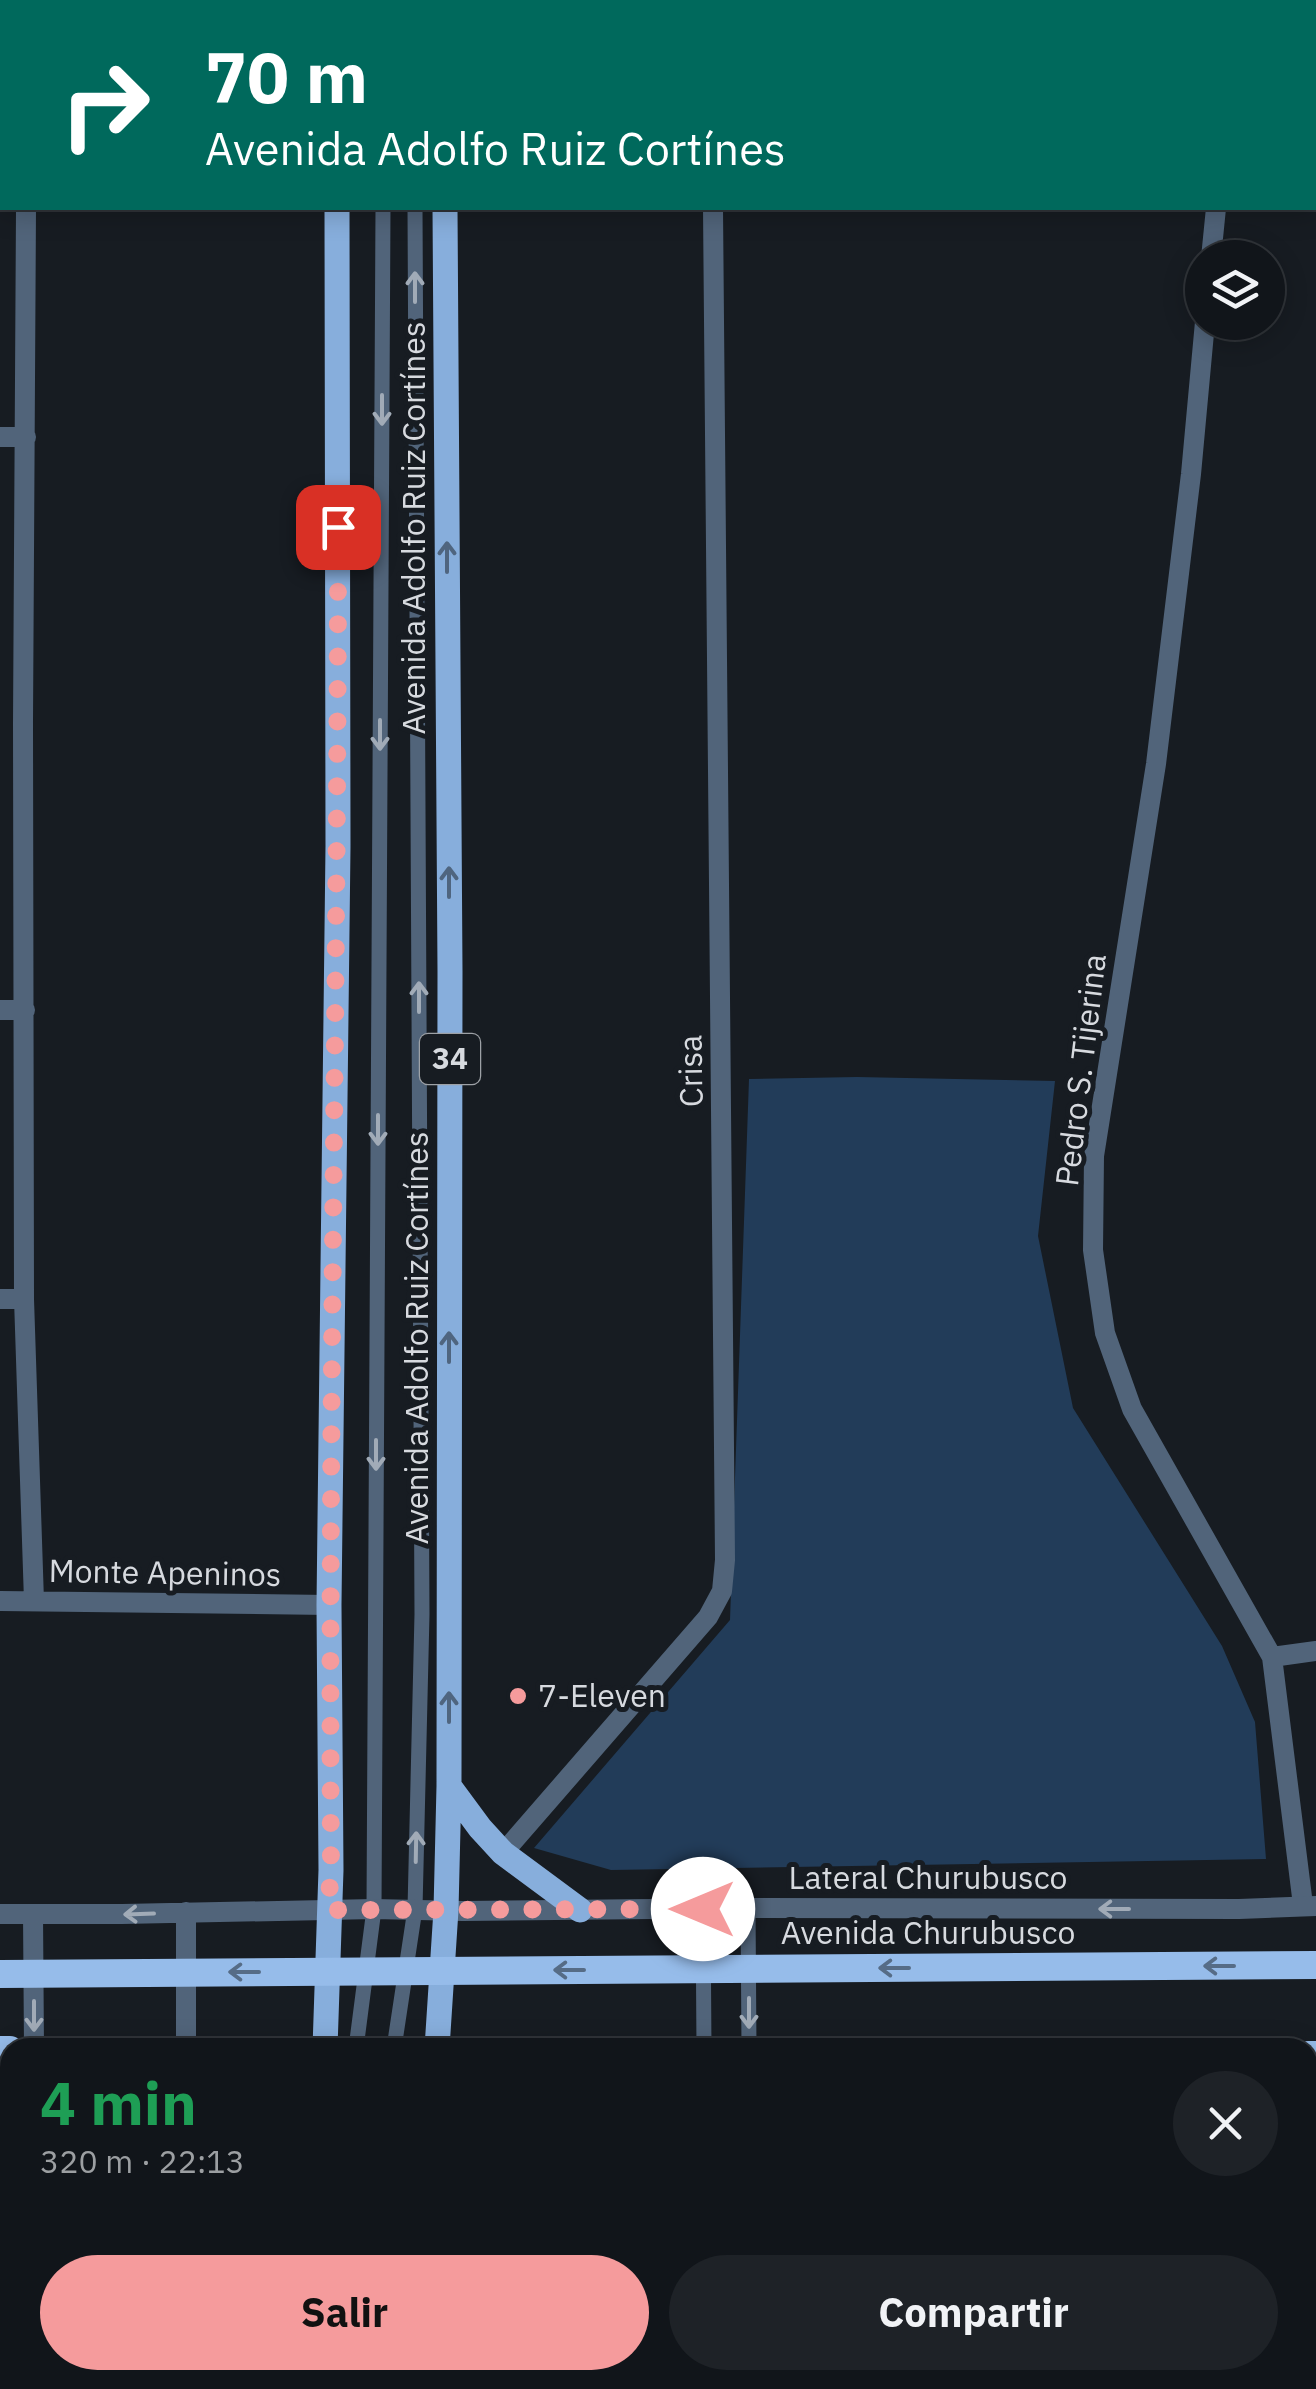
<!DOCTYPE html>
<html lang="es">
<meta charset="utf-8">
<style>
body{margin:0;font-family:"IBM Plex Sans",sans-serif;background:#1e2227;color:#f1f3f6;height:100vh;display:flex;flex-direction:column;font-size:38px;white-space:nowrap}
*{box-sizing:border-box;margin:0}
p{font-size:32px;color:#9c9fa2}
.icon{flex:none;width:55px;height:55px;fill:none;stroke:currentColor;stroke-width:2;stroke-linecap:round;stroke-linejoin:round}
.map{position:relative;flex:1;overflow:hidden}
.details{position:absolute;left:0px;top:2038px;width:1318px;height:352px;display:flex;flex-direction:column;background:#11151a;border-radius:30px 30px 0 0;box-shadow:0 5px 25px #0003,0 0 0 2px #303439}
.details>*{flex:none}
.banner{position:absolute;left:0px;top:0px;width:1318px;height:210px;box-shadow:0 5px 25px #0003,0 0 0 2px #303439;background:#00695c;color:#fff;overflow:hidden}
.fabs{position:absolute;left:1185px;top:240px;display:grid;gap:20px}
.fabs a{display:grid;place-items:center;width:100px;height:100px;border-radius:50%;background:#11151a;box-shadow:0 5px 25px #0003,0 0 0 2px #303439;font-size:50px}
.pin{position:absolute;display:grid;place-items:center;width:85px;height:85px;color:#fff;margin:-42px;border-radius:20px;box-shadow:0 5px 15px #0006}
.me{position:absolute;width:110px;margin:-55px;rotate:270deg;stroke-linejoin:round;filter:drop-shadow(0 0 8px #0008)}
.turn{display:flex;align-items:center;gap:35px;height:210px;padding:0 40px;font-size:45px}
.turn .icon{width:130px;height:130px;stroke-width:2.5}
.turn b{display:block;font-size:70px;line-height:85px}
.round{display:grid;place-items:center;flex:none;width:105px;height:105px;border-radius:52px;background:#1e2227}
.summary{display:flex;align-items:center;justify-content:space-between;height:170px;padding:0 40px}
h1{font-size:60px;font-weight:700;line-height:75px;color:#1e9e55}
.cta{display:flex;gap:20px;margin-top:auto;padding:20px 40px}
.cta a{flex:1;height:115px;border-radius:60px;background:#f59b9c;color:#111;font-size:40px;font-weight:700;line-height:115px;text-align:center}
.cta a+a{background:#1e2227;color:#f1f3f6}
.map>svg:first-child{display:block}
</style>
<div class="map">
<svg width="1316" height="2389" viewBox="0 0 1316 2389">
<rect width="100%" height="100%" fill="#171c22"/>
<path fill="#1d2630" d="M1308,2139H1316V2389H490V2380H1308Z
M0,2146H10V2380H259V2389H0Z"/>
<path fill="#223c59" d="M857,1077L1055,1081L1038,1236L1073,1408L1222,1646L1255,1722L1266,1859L611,1870L534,1848L730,1620L749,1079Z"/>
<path fill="#53131a" stroke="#564c4c" stroke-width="2.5" d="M10,2266V2380H201V2389H0V2267Z
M1308,2347H1316V2389H710V2380H1308Z"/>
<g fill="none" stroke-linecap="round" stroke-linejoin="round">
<path stroke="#51647a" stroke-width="15" d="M414,0V2
M385,2V0
M1315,112H1316
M748,1908L749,2048
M703,1909L704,2048
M356,2048L374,1909L383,208
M394,2048L415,1909L422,1614L415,208
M1308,2192L1316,2191
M339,2389L340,2380
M377,2389L378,2380"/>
<path stroke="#51647a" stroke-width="20" d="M29,2L30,0
M716,2V0
M771,2L774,0
M1276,2L1278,0
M0,145H2
M1315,195H1316
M26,208L23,723L24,1299L34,1601
M1211,258L1216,208
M1205,322L1191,474L1156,764L1094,1156L1093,1250L1105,1333L1132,1409L1272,1657L1303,1905
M0,437H26
M0,1010H25
M0,1299H24
M0,1601L329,1605
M1272,1657L1316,1651
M503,1853L708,1617L722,1591L725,1560L713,208"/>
<path stroke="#51647a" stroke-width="20" d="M0,1914H122L374,1909L463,1911L748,1908L1239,1909L1316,1906
M33,1914L34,2048
M186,2048V1912
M1308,2097H1316
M0,2098H10"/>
<path stroke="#87aedc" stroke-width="25" d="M337,0V2
M445,2V0
M449,1786L480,1828L503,1853L580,1910
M325,2048L331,1870L329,1605L338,846L337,208
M437,2048L446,1910L449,1786L450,972L445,208
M313,2389V2380
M415,2389L416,2380
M460,2389L461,2380"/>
<path stroke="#96bcea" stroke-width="28" d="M0,1974L1316,1965
M0,2050H10
M1308,2055H1316"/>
</g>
<defs><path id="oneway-shaft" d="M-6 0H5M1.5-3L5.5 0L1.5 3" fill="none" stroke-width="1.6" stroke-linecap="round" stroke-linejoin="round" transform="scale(2.5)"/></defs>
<g stroke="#a1abb7">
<use href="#oneway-shaft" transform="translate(415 287) rotate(-90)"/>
<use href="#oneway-shaft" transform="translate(382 410) rotate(90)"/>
<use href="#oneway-shaft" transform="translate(380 735) rotate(90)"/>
<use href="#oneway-shaft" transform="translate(419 997) rotate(-90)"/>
<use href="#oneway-shaft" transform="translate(378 1130) rotate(90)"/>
<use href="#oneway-shaft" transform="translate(376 1455) rotate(90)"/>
<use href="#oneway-shaft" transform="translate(416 1847) rotate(-89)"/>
<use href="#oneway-shaft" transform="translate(1114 1909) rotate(-180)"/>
<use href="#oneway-shaft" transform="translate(139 1914) rotate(178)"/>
<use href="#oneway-shaft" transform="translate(749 2013) rotate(90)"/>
<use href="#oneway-shaft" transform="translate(34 2016) rotate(90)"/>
</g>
<g stroke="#4f657f">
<use href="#oneway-shaft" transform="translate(447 557) rotate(-90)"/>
<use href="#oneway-shaft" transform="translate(449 882) rotate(-90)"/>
<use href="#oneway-shaft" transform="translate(449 1347) rotate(-90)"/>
<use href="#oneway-shaft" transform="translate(449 1707) rotate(-90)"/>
</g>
<g stroke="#566c86">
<use href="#oneway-shaft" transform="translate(1219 1966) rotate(180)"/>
<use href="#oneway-shaft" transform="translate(894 1968) rotate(180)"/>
<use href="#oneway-shaft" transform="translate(569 1970) rotate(180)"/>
<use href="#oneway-shaft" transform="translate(244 1972) rotate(180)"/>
</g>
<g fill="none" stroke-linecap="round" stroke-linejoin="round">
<path stroke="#f59b9c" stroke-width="18" stroke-dasharray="0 32.4" d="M338,527C338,975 328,1422 331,1870L328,1910L703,1909"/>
</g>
<circle fill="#f59b9c" stroke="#171c22" stroke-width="4" cx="518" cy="1696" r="10"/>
<g text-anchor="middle" stroke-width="10" stroke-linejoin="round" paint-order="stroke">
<rect fill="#171c22" stroke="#9da1a6" stroke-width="2.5" x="420" y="1034" width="60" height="50" rx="8"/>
<g font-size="30" font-weight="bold" fill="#d7dadf">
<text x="450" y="1069">34</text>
</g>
<g font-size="32" fill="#d7dadf" stroke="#171c22">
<text transform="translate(414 528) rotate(-90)" y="11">Avenida Adolfo Ruiz Cortínes</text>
<text transform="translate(1081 1070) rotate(-83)" y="11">Pedro S. Tijerina</text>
<text transform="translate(691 1071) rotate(-91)" y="11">Crisa</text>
<text transform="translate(417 1338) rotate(-90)" y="11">Avenida Adolfo Ruiz Cortínes</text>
<text transform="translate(165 1573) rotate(1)" y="11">Monte Apeninos</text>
<text x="928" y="1889">Lateral Churubusco</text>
<text x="928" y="1944">Avenida Churubusco</text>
</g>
<g font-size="32" fill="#d7dadf" stroke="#171c22" text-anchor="start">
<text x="538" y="1707">7-Eleven</text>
</g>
</g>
</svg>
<div class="fabs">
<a><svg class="icon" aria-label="layers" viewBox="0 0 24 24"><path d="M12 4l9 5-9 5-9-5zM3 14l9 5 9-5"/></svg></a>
</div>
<div class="pin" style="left:338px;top:527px;background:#d93025"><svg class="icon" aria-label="arrive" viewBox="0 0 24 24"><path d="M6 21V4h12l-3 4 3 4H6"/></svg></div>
<svg class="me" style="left:703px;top:1909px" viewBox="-20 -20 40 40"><circle r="19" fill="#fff"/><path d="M0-13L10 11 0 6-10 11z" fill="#f59b9c"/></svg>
<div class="banner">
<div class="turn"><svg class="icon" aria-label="right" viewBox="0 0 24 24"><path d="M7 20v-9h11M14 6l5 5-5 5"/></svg><div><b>70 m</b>Avenida Adolfo Ruiz Cortínes</div></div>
</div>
<section class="details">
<div class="summary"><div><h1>4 min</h1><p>320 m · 22:13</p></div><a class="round"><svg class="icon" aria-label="close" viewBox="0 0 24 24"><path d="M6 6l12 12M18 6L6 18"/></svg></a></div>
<div class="cta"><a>Salir</a><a>Compartir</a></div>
</section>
</div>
